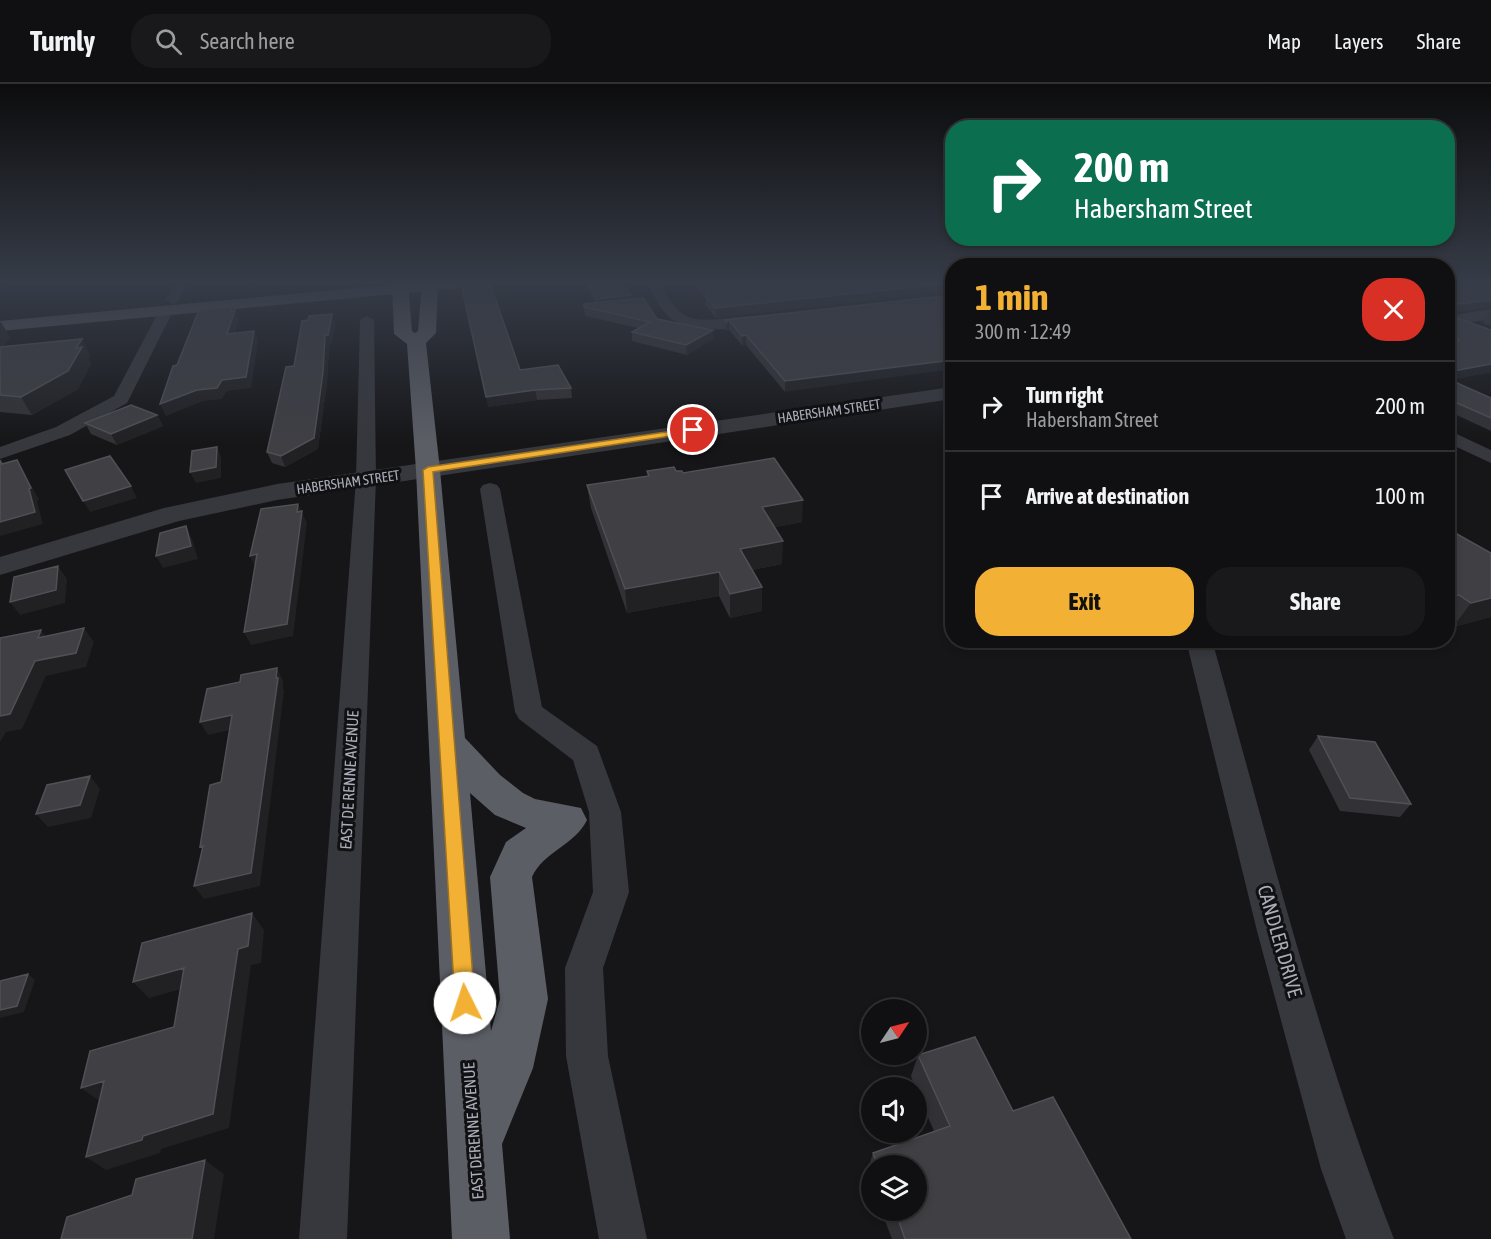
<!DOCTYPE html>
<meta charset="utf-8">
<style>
body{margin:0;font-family:"Asap Condensed",sans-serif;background:#19191b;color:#f1f3f6;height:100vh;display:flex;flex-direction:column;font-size:22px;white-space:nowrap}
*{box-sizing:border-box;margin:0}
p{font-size:20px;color:#9c9d9f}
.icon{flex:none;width:33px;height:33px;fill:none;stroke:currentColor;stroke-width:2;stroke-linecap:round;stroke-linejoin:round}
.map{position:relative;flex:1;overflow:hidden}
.details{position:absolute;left:945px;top:174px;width:510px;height:390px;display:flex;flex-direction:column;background:#101012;border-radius:24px;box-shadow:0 3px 9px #0003,0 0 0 2px #303032}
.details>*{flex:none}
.top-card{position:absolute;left:945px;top:36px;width:510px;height:126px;border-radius:24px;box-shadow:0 3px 9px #0003,0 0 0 2px #303032;background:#0b6e4f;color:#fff;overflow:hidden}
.needle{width:39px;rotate:55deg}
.controls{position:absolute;left:861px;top:915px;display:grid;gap:12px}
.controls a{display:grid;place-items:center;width:66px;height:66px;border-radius:50%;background:#101012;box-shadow:0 3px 9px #0003,0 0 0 2px #303032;font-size:30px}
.pin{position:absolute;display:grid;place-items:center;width:51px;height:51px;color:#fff;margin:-26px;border:3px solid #fff;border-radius:50%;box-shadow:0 2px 6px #0007}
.me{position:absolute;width:66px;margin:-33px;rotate:356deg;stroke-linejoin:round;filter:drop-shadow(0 0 4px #0008)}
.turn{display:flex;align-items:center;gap:21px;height:126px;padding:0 30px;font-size:27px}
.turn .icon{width:78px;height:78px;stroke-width:2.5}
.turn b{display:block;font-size:42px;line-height:51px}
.round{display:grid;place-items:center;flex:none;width:63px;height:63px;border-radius:24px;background:#19191b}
.head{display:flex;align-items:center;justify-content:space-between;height:102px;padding:0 30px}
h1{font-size:36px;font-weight:700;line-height:45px;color:#f2b134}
.action{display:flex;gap:12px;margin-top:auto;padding:12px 30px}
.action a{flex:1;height:69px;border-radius:24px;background:#f2b134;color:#111;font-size:24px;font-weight:700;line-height:69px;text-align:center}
.action a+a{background:#19191b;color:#f1f3f6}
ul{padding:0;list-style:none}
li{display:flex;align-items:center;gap:18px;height:90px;padding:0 30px;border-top:2px solid #303032}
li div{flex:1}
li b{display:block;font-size:22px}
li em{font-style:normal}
header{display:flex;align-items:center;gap:36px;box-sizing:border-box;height:84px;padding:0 30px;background:#101012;border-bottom:2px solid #303032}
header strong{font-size:28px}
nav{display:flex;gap:33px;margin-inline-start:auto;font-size:21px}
.search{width:420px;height:54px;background:#19191b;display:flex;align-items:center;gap:15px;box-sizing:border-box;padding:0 21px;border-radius:24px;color:#9c9d9f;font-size:22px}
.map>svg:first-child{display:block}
</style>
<header>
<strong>Turnly</strong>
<div class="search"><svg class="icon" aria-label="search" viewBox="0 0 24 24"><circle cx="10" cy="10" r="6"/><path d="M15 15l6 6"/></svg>Search here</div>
<nav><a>Map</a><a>Layers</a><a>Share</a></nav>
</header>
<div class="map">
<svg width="1491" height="1155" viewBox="0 0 1491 1155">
<rect width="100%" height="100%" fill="#161618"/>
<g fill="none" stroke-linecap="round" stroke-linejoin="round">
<path fill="#37383d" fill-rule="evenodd" d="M175,199H188L177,219L172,220L165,216Z
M647,199H659C667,210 673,225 686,232C706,243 758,225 768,236C755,250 685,247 670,234C660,225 653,210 647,199Z
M166,223L173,227L127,319L70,351L0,375V363L56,343L114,312L159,227Z
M367,232L374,236L376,395L347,1155H299L356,395L360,236Z
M1448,346L1491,366V379L1448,359Z
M490,399L497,401L500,405L542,623L597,662L621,728L629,808L603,884L608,972L647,1155H599L566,972L565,884L593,808L589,728L573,676L519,635L515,628L480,405L483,401Z
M1186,556H1212C1268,755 1319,963 1394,1155H1346L1321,1085L1257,847Z"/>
<path fill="#37383d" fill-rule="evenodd" d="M1491,225V235L1448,242V232Z
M952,303V315L277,416L179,437L0,491V473L164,424L277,400Z"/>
<path fill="#53555c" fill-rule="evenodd" d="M410,199H466L458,204L0,247V237Z"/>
<path fill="#5b5e65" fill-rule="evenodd" d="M392,199H408L412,247L415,249L418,247L422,199H438L436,249L426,259L440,386L465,654L500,691L523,709L535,715L581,724L587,736C575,761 543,768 532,793L548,915L533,984L502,1060L510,1155H452L416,386L407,260L394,250ZM470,709L495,731L526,744L506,758L490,793L500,915L491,947Z"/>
</g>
<path fill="#323236" d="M585,199H622L631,215L657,235L713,255L687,271L632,257V248L638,244L585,232L584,223L595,219Z
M693,199H952L716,234L705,221V214Z
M1448,199H1491V223L1451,228V235L1491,246V288L1449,296L1491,314V347L1448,327Z
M952,211L785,308L746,261H742L729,246L727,247L725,245V236Z
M1491,229V242L1483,239L1488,230Z
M332,230L335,240L331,261H329L327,298L318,365L285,383L272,379L267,368L308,236Z
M0,238H1L10,254L3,262L90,271L88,275L91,280L78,305L32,331L0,328Z
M520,286L571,304L572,314L537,316L488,323Z
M157,331L163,342L117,361L91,350L85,339Z
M647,387H676L683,389L802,438L775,443L782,480L752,486L762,527L730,534L719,512L627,529L591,424L587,401L648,392Z
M1448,441V445L1491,469V533L1453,543L1448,539Z
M1318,652L1411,720L1400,733L1340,727L1309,666Z
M918,971L1013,1027L1131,1155H892L881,1126H916V1082H872V1099L867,1088L873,1069L934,1047L916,1006V1004H915L911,992Z"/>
<path fill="#212124" d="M0,199H10L0,209Z
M952,199V207L716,234L715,224Z
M631,211V221L598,224L597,215Z
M1491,216V223L1448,229L1450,221Z
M232,223L235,228V226L239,236L231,260L227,250Z
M332,230L335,240L331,261H329L327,298L318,365L285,383L281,372L325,251Z
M729,236V246L727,247V238Z
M1,238L10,254L0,266V239Z
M713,246V255L687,271L686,261Z
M254,247L258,257L251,304L227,307L222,315L203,317L166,332L160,320Z
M746,251V261H742V252Z
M82,255L90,271L88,275L91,280L78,305L32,331L21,313L76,264Z
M952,276V285L785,308V297Z
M1491,280V288L1448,296V288Z
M535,306L537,316L488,323L486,313Z
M157,331L163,342L117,361L111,350Z
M217,363L221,373V394L196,399L190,388Z
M17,376L24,388L39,416L37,417L43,440L0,452V438Z
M131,402L137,414L90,428L83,417Z
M803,416L802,438L761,446L762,423Z
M298,420L307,439L293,552L251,561L244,548L297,428Z
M186,442L192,455L198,475L163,484L156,472Z
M783,457L782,480L740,488V465Z
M257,470L256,485L250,472Z
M58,482L67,495L65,519L20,531L10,518Z
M719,488V512L627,529L625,505Z
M762,503V527L730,534V510Z
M1459,511L1448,527V514Z
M1491,514V533L1453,543L1471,519Z
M84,544L94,558L86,583L46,592L22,645L6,648L0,658V632L35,577Z
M41,546L51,560L38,554Z
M277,584L283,597V604L284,607L260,802L204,815L194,802L276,594Z
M232,631L239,644L208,651L200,638Z
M90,692L100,705L91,734L48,743L36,730Z
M252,829L264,846L261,879L251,881L229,1044L161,1065L160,1069L106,1086L86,1073L143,1052L238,865Z
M184,884L199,900L149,914L133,898Z
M28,890L35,896L24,928L0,934V926Z
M104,997L101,1018L81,1004Z
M205,1076L224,1090L214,1155H192Z"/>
<path fill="#3f3f44" stroke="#4f5156" stroke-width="1.5" d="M478,199H490L520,286L558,281L571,304L535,306L486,313L461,200Z
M588,199H622L631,211L597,215Z
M700,199H952L715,224L705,212H710Z
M1448,199H1491V216L1450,221L1451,235H1460L1491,246V280L1448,288V257L1460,256L1448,251Z
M952,211V276L785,297L746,251L742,252L729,236L727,238L725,236Z
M643,214L657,235L713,246L686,261L632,248L650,238L584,223V220Z
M232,223L231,227L235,226L227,250L254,247L246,293L222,296L217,304L197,306L160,320L173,282L177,281L199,226Z
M332,230L328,251H325L323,288L314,354L281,372L267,368L286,283L294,282L302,237L308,236L309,232Z
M82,255L76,264L82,263L68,287L21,313L0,311V263Z
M1448,295L1491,314V334L1448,315Z
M131,321L157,331L111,350L85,339Z
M217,363L216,383L190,388L192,367Z
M110,372L131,402L83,417L65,386Z
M774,374L803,416L762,423L783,457L740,465L762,503L730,510L719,488L625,505L587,401L649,392L647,387L674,383L676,387H682L683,389Z
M0,376L2,380L17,376L31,404L29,405L35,428L0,438Z
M298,420L297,428L302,427L287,540L244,548L257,470L250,472L261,425Z
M186,442L191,462L156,472L160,449Z
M1448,445L1491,469V514L1471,519L1459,511L1448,514V482L1455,480L1448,475Z
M58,482L56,506L10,518L14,493Z
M84,544L76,569L35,577L10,630L0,632V554L41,546L38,554Z
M277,584L276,594H278L251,789L194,802L203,762L200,763L210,701L221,698L232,631L200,638L207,605L240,598L241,591Z
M1318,652L1375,658L1411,720L1350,714Z
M90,692L80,721L36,730L47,701Z
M252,829L248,862L238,865L213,1030L143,1052L142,1056L86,1073L104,997L81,1004L90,967L174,943L184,884L133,898L142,859Z
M28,890L17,922L0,926V897Z
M975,953L1013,1027L1053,1013L1131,1155H905L895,1126H916V1082H878L873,1069L950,1042L918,971Z
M205,1076L192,1155H61L67,1133L132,1111L136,1095Z"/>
<linearGradient id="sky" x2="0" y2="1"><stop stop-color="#0c0c0d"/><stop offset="0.55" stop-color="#363c48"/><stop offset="1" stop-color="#363c48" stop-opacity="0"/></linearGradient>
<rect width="1491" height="360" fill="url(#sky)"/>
<path fill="#f2b134" stroke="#9d7322" stroke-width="1.5" d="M693,344L698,346L697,348L433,388L475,919L472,926L465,929L458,926L455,919L423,386L428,383Z"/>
<g text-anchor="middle" stroke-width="6" stroke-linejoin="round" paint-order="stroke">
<g font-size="14" fill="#a8adb8" stroke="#111113">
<text transform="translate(829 327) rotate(-8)" y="5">HABERSHAM STREET</text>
<text transform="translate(348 398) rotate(-8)" y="5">HABERSHAM STREET</text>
</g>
<g font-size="16" fill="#a8adb8" stroke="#111113">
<text transform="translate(349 696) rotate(-87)" y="6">EAST DE RENNE AVENUE</text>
<text transform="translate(473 1047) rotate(-94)" y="6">EAST DERENNE AVENUE</text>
</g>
<g font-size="20" fill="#a8adb8" stroke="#111113">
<text transform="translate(1280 857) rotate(74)" y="7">CANDLER DRIVE</text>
</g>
</g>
</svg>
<div class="controls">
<a><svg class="needle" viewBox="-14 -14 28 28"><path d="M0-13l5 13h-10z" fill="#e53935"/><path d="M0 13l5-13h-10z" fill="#9c9d9f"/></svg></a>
<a><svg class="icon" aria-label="sound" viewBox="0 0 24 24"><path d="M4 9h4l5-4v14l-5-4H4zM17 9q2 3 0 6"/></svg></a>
<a><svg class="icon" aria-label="layers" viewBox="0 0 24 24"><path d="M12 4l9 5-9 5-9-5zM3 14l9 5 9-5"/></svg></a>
</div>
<div class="pin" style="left:693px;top:346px;background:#d93025"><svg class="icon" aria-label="arrive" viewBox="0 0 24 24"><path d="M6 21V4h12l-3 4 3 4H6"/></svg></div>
<svg class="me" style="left:465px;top:919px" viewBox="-20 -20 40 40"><circle r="19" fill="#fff"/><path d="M0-13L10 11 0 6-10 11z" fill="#f2b134"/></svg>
<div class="top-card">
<div class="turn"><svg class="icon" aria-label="right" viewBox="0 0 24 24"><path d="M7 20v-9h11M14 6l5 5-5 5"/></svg><div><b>200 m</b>Habersham Street</div></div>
</div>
<section class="details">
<div class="head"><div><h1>1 min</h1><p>300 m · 12:49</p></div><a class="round" style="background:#d93025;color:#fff"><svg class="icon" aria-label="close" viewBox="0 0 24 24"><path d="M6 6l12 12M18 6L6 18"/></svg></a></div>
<ul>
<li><svg class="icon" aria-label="right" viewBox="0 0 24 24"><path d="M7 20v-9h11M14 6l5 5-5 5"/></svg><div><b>Turn right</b><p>Habersham Street</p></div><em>200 m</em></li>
<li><svg class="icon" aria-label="arrive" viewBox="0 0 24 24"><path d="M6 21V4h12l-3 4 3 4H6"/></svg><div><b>Arrive at destination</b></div><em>100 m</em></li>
</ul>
<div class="action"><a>Exit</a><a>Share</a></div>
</section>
</div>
